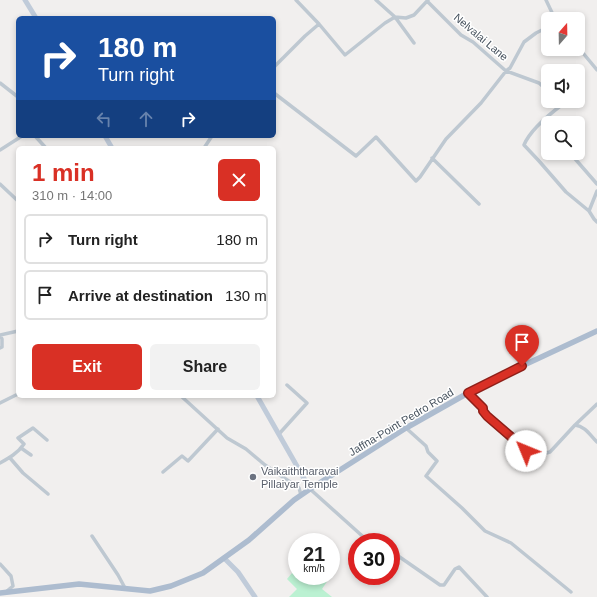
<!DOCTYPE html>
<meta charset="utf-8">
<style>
body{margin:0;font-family:Helvetica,sans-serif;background:#f2f2f2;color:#222;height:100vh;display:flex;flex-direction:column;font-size:15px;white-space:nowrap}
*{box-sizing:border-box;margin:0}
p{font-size:13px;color:#767676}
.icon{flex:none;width:22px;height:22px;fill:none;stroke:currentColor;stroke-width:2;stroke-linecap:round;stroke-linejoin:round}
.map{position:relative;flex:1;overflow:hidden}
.side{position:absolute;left:16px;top:146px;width:260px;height:252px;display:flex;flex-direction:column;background:#fff;border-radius:6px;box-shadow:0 2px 6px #0003}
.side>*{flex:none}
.guide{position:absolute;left:16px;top:16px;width:260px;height:122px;border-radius:6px;box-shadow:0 2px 6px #0003;background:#1a4fa0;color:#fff;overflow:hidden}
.needle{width:26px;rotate:20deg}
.fabs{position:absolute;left:541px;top:12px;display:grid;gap:8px}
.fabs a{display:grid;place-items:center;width:44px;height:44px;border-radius:6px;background:#fff;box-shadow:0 2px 6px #0003;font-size:20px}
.speed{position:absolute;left:288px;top:533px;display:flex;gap:8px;font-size:20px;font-weight:700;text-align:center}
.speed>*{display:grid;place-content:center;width:52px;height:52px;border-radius:50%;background:#fff;box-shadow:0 2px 6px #0003;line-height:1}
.speed small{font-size:10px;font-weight:400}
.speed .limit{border:6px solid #d22;background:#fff;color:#111}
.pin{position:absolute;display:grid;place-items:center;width:34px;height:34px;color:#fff;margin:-41px -17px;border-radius:50% 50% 50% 0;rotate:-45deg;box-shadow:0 0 4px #0007}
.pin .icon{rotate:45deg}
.me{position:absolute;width:44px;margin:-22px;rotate:315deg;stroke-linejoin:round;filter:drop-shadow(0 0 3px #0008)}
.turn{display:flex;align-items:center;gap:14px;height:84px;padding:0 16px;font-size:18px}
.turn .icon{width:52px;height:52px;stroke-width:2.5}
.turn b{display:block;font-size:28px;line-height:34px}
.lanes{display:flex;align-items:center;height:38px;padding:0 16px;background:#0003;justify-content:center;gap:20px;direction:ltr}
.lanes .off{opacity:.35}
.round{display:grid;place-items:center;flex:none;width:42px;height:42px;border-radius:6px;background:#f2f2f2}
.headline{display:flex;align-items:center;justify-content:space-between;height:68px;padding:0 16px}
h1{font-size:24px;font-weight:800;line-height:30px;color:#d93025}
.button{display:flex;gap:8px;margin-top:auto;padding:8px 16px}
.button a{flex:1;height:46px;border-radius:6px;background:#d93025;color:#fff;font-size:16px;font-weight:800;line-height:46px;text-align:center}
.button a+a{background:#f2f2f2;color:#222}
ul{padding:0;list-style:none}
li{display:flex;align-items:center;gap:12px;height:50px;margin:0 8px 6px;padding:0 8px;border:2px solid #e0e0e0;border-radius:6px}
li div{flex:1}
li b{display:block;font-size:15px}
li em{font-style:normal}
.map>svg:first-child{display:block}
</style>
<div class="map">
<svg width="597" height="597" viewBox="0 0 597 597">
<rect width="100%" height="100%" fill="#f1efee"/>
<path fill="#bbf1d2" d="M297,567V576H322L328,580L322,589L332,597H289L297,589L287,579Z"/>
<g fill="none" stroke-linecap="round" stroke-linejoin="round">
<path stroke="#bec8d1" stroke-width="3.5" d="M296,0L319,24L345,55L385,23L395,17L406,18L414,15L428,0
M376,0L395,17L414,43
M546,0L555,19
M427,1L461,35L473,42L506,71L539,83L548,91
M578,47L597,70
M274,67L305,36L319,24
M0,83L18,97
M274,93L356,156L376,137L416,181L420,177L446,139L481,103L506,71L510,68L524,42L536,33L548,27
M560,101L563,104C551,113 530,130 524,145L539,161L566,192L589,211L594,219L597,222
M35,136L46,148
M204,148L212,136
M0,150L22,136
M570,153L597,184
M432,158L479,204
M0,184L18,201
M589,211L597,191
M0,335L18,331
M0,348L2,347V339L0,335
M468,393L483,408V411L487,416L517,441L536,462L546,453L550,452L575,425C585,426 590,435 597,442
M181,396L227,438L246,449L265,465L299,488L301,495
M0,403L18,394
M575,425L597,404
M406,428L426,446L428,452L437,461L426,476L462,508L485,531L511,543L571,592
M279,434L307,403L287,385
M21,448L31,455
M10,458L23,473L48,494
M0,463C9,458 18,453 24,444L18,438L33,428L47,440
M163,472L182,456L188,461L218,429
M310,489L369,542
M92,536L118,575L125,588
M391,551L440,585H444L455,569L459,567L487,597
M0,564L11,576L13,586L7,591"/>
<path stroke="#c0cbd9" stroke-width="5" d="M25,0L36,18
M105,136L112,148
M257,396L310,489
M224,558L238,572L255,597"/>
<path stroke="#adbccf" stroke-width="5.5" d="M0,593L79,584L150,591L171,586L203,573L249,540L294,500L310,489L406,428L468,393L522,366L597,331"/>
</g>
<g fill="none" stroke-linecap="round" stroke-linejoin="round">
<defs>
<path id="route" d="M522,366L468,393L483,408V411L487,416L516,441L526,451"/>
</defs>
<use href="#route" stroke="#8d1f18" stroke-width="10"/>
<use href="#route" stroke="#d93025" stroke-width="7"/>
</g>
<circle fill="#6b7280" stroke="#fff" stroke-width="1.5" cx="253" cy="477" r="4"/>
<g text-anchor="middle" stroke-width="3" stroke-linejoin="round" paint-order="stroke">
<g font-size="11" fill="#46515d" stroke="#fff">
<text transform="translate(481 37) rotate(40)" y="4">Nelvalai Lane</text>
<text transform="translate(401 422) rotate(-31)" y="4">Jaffna-Point Pedro Road</text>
</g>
<g font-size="11" fill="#5b616d" stroke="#fff" text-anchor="start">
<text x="261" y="475">Vaikaiththaravai<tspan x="261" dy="13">Pillaiyar Temple</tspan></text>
</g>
</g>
</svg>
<div class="fabs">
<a><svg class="needle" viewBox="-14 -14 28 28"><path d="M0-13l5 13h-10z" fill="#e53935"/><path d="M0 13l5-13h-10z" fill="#767676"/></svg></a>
<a><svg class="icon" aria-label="sound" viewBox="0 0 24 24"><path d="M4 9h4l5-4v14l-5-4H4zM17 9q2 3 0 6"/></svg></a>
<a><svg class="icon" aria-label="search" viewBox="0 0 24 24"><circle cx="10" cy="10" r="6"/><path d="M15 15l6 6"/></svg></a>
</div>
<div class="speed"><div>21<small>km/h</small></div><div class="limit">30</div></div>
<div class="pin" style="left:522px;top:366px;background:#d93025"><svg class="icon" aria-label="arrive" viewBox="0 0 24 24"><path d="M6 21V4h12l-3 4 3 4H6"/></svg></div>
<svg class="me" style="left:526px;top:451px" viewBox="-20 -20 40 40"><circle r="19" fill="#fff"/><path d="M0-13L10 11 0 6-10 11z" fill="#d93025"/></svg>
<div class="guide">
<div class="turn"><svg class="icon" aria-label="right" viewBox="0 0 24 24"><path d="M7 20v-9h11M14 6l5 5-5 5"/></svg><div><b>180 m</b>Turn right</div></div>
<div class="lanes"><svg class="icon off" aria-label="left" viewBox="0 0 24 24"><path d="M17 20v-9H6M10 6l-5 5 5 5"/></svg><svg class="icon off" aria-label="ahead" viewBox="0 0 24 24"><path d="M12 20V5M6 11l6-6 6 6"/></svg><svg class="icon" aria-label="right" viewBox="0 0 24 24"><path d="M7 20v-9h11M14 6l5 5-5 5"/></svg></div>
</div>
<section class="side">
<div class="headline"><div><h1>1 min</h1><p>310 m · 14:00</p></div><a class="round" style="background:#d93025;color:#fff"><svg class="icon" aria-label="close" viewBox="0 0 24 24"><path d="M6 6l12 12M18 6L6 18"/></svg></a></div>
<ul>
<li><svg class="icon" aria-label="right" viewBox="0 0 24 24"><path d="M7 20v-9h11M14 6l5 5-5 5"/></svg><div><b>Turn right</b></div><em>180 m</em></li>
<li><svg class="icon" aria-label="arrive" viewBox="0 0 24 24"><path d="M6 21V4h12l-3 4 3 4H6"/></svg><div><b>Arrive at destination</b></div><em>130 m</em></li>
</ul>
<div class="button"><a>Exit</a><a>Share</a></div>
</section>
</div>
